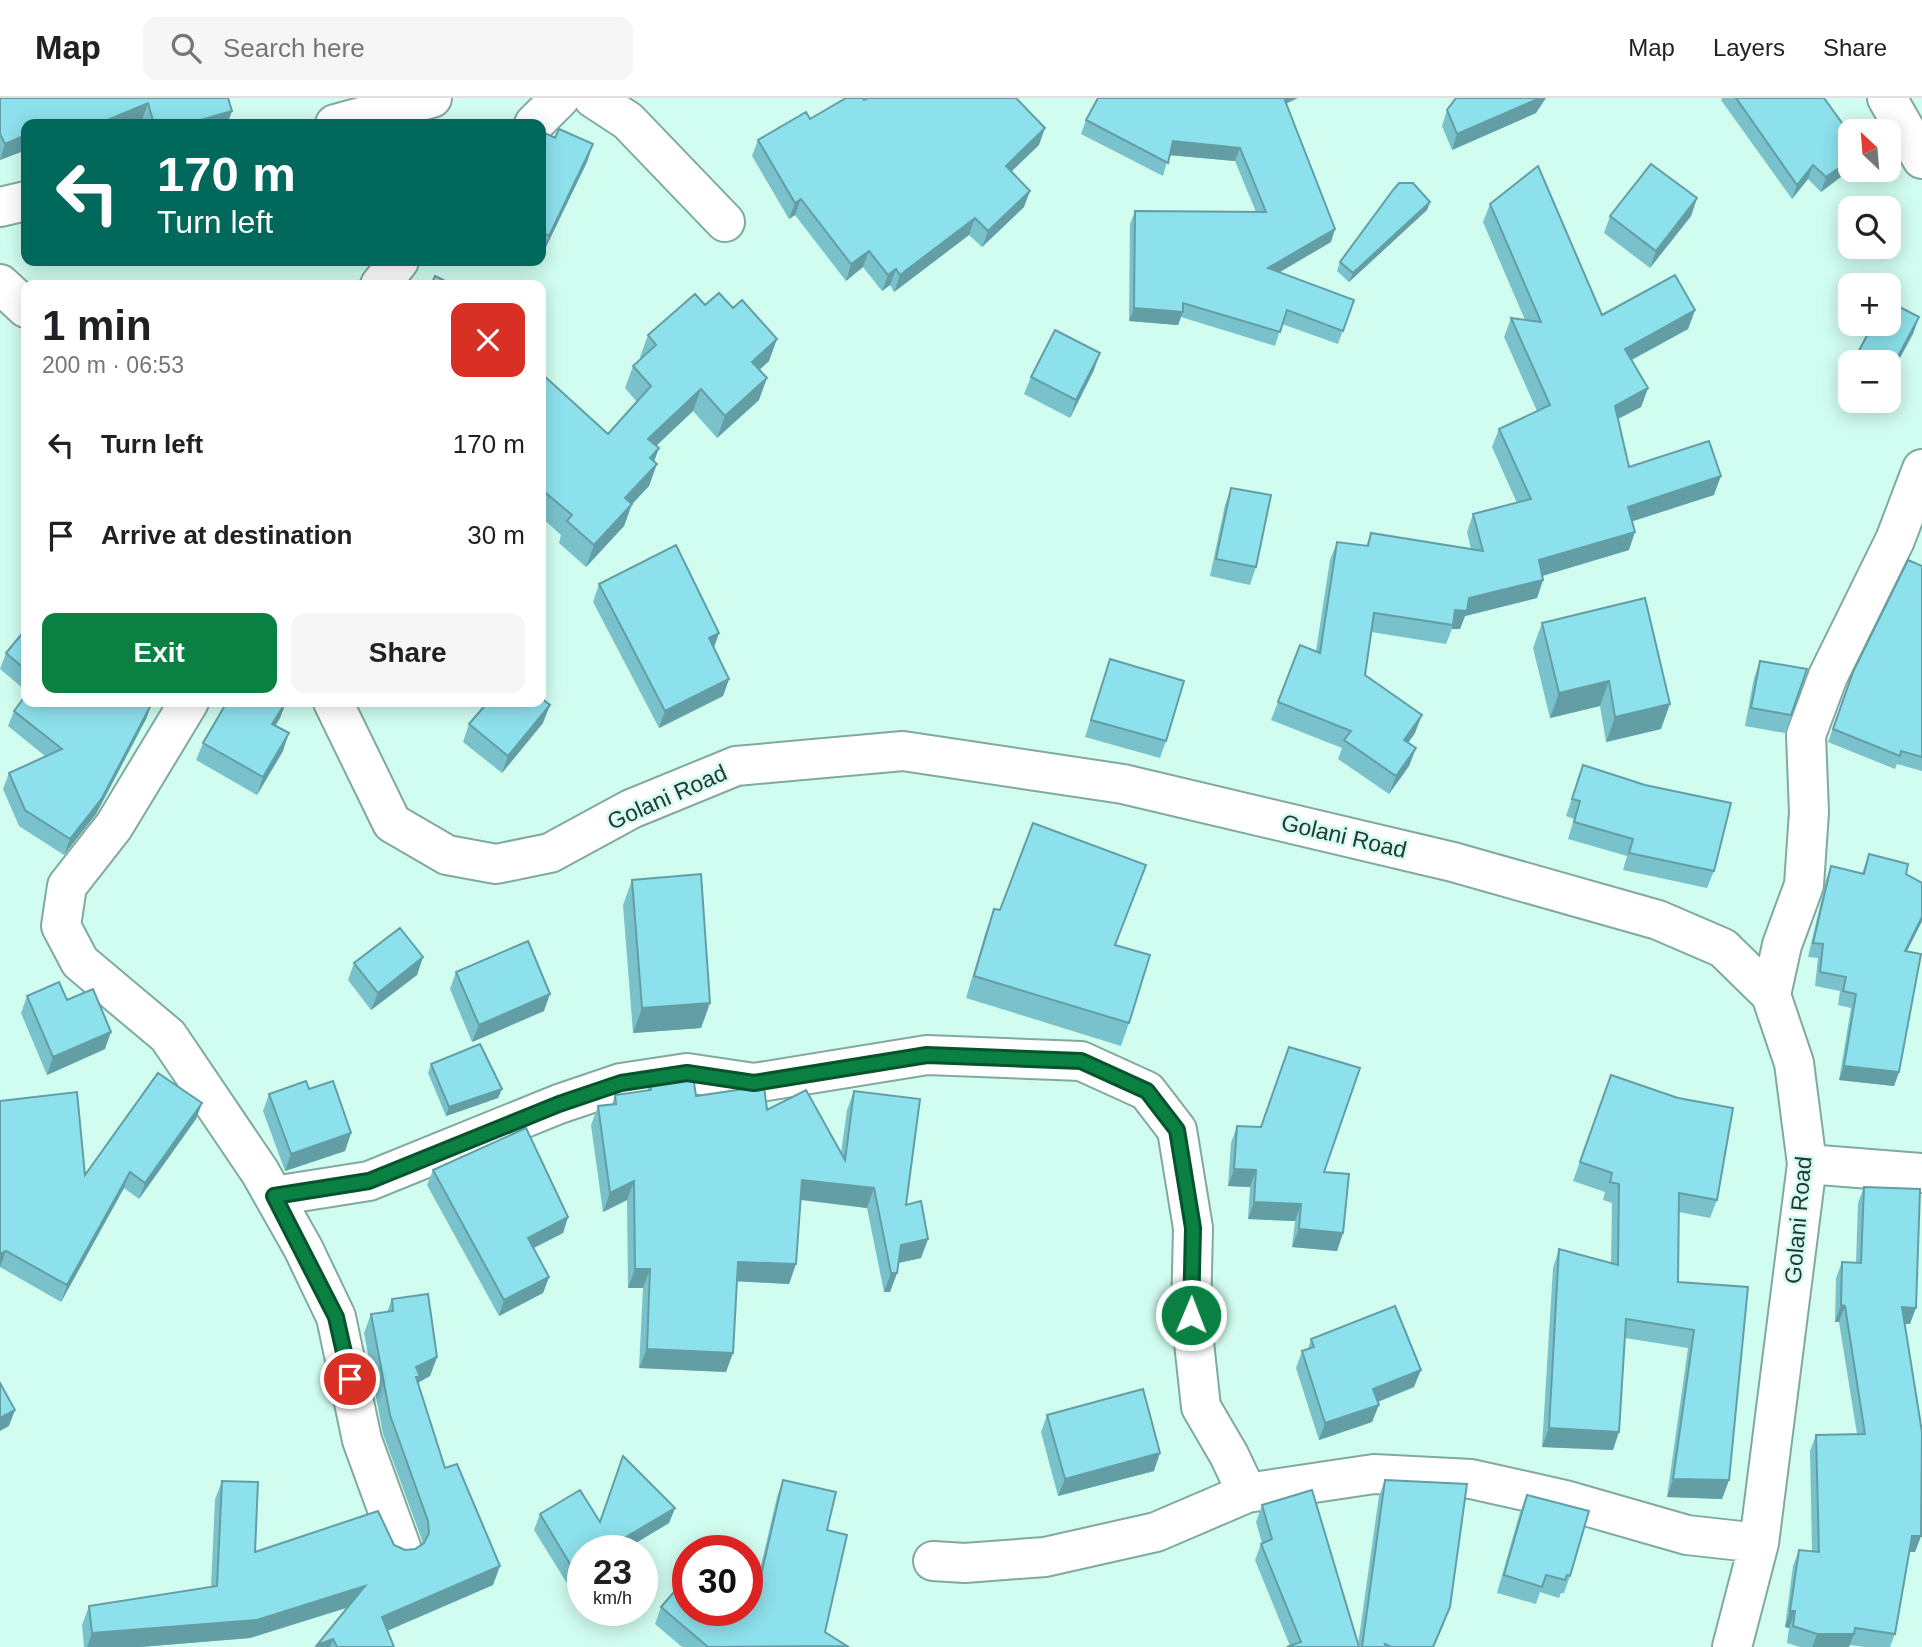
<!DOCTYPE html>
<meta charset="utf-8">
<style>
body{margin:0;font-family:Arial,sans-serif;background:#f6f6f6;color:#202124;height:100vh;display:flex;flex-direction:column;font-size:26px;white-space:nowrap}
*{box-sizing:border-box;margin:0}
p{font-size:23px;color:#757577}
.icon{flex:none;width:38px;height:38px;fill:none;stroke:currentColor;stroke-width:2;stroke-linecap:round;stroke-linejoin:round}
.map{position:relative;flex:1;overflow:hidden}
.panel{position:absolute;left:21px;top:182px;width:525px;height:427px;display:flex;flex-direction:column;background:#fff;border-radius:14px;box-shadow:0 4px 18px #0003}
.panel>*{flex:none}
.hud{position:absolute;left:21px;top:21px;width:525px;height:147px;border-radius:14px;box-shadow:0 4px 18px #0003;background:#00695c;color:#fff;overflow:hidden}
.needle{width:46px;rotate:334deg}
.controls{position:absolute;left:1838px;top:21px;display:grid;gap:14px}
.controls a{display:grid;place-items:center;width:63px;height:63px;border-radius:14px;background:#fff;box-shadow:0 4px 18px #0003;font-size:35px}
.speed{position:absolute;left:567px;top:1437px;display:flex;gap:14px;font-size:35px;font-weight:700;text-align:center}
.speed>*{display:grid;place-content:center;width:91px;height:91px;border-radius:50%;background:#fff;box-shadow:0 4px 18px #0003;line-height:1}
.speed small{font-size:18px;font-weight:400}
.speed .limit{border:10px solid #d22;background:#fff;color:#111}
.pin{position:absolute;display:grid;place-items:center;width:60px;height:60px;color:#fff;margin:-30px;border:4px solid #fff;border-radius:50%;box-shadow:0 2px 7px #0007}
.me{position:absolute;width:77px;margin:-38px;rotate:1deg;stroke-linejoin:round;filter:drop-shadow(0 0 5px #0008)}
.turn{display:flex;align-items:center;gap:24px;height:147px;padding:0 21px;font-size:32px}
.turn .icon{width:91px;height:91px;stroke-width:2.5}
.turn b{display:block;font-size:49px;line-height:60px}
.round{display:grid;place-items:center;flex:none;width:74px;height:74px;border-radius:14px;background:#f6f6f6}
.head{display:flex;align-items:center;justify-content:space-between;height:119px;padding:0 21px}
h1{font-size:42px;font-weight:700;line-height:52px}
.button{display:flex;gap:14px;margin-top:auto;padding:14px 21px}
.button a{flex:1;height:80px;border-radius:14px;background:#0b8043;color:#fff;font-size:28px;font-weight:700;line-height:80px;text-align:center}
.button a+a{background:#f6f6f6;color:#202124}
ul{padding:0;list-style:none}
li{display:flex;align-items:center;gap:21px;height:91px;padding:0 21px}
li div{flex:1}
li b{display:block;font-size:26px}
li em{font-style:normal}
header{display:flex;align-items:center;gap:42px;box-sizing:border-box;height:98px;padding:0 35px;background:#fff;border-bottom:2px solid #e0e0e0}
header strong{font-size:33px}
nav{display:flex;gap:38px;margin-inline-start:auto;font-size:24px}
.search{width:490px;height:63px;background:#f6f6f6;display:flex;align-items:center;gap:18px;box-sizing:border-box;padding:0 24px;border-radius:14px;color:#757577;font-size:26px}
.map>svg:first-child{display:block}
</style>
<header>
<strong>Map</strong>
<div class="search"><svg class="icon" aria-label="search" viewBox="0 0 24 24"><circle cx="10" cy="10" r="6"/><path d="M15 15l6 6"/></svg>Search here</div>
<nav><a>Map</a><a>Layers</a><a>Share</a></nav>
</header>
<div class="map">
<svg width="1922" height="1549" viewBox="0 0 1922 1549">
<rect width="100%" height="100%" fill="#d1fcf0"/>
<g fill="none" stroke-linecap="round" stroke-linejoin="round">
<defs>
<path id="street" d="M593,0L628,23L725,124
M1887,0L1922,61
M335,26L432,0
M534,26L560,0
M0,109L26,103
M0,186L26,210
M380,187L399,163
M189,604L114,728L67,788L61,828L80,864L168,938L260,1074L303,1150L336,1219L362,1342L401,1449
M333,604L392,725L447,757L496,766L550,755L631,711L736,668L903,653L1123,686L1453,764L1658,822L1723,850L1771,897L1794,965L1807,1066L1759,1445L1732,1549
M1771,897L1782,847L1804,787L1809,714L1806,637L1828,578L1895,442L1922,371
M1807,1066L1922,1075
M274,1098L369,1083L559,1006L621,985L687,975L754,985L927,957L1081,963L1147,993L1177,1032L1193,1130L1191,1217L1201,1309L1229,1357L1247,1395
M933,1463L965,1465L1045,1459L1156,1434L1247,1395L1374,1376L1471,1381L1565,1402L1687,1437L1759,1445"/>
</defs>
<use href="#street" stroke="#81a99f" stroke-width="42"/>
<use href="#street" stroke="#fff" stroke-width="38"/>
</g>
<path fill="#79c2cb" d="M0,0H228L232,13L227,26H143L142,22L132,26H26V52L0,62Z
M1722,0H1824L1850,72L1821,94L1808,81L1792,101L1721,2Z
M864,2L1039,47L1012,73L1024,109L982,149L969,137L894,194L890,187L882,193L863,169L846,183L795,117L789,121L752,58L758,42L810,21Z
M1286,6L1331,144L1279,174L1354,202L1338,246L1282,226L1275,248L1181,219L1178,227L1129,223L1130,126L1135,113L1256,114L1235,63L1169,57L1163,78L1081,36L1086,22Z
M1447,12L1536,15L1452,52L1442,28Z
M541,33L555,40L593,46L587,64L543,155H541Z
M1697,100L1691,118L1650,170L1604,135L1610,118Z
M1430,104L1427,112L1349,184L1337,173L1340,164Z
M1490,106L1602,217L1695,212L1688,231L1632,262L1648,290L1641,309L1618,321L1629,369L1714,397L1632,423L1629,452L1542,478L1543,482L1537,500L1465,518L1460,531H1452L1446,546L1371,534L1365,577L1415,635L1408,645L1416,650L1409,668L1389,696L1338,661L1342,650L1271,622L1278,604L1316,553L1330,462L1337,444L1366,448L1371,435L1471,451L1467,434L1473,416L1517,405L1492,349L1499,331L1537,313L1504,239L1511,220L1525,222L1483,124Z
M705,207L769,263L759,272V302L717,340L693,313L656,348L649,388L632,406L624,428L586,469L559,445L561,437L541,419V275L608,336L637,304L625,290L633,268L641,260L640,259L648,237Z
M1094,272L1070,320L1024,296L1031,279Z
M1231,390L1256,469L1250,487L1210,478L1225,407Z
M1922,468V673L1897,666L1895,671L1828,644L1853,574Z
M599,486L719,535L714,549L729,581L723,598L659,630L593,504Z
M1645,500L1661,631L1606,644L1600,608L1550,620L1533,550L1542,525Z
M26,531V593L0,571L6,555Z
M1110,561L1166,643L1160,660L1085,639Z
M1760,563L1807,571L1785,635L1745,628L1754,580Z
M286,604L280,620L275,628L283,653L257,697L196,662L203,645Z
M152,605L146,621L96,716L64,757L19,728L3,691L9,675L45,658L8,628L14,613Z
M543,625L502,675L463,644L469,626Z
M1583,667L1714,773L1707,790L1623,772L1627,758L1568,741L1574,721L1566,718Z
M1869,756L1922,785V823L1907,853L1899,974L1894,988L1839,982L1851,910L1838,907L1840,893L1815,888L1818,860L1808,859L1826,782L1831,768L1862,775Z
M632,782L710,905L701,930L633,935L623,807Z
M994,811L1115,847L1129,925L1121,948L966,900L986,833Z
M423,859L417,877L371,912L348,882L354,865Z
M456,874L544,913L472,944L450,891Z
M27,898L105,951L47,977L21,915Z
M431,966L502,991L498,1000L446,1018L428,975Z
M1611,977L1717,1102L1710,1120L1679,1114L1678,1184L1748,1189L1729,1382L1722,1401L1667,1399L1688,1250L1625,1240L1613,1352L1542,1349L1553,1170L1559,1151L1611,1165L1612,1105L1603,1102L1605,1094L1573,1083Z
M650,985L696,998L767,1012L841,1055L847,1012L854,993L906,1107L928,1141L921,1160L898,1165L897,1175L890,1194H884L867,1110L801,1102L796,1166L789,1186L737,1183L726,1274L639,1270L643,1190H628L627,1102L603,1114L591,1027L598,1008L612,1006L615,997L647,993Z
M309,991L351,1035L345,1053L285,1073L263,1013L269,996Z
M0,1003L85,1077L202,1005L196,1021L139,1101L124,1090L61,1204L0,1169Z
M1237,1028L1324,1074L1343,1135L1337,1153L1292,1149L1295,1123L1248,1121L1250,1089L1228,1088L1231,1045Z
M433,1072L568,1119L563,1135L533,1150L549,1179L543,1195L499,1218L427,1087Z
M1864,1089L1910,1226H1905L1921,1438L1915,1454H1909L1895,1536L1890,1549H1866L1850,1547L1849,1549H1800L1787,1545L1789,1530L1785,1529L1793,1468L1799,1452L1812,1453L1810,1353L1816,1337L1857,1336L1839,1224H1835L1836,1180L1842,1164H1856L1858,1105Z
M392,1201L437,1259L430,1278L418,1285L445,1370L493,1487L387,1533L394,1549H316L347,1510L250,1540L140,1549H84L82,1527L89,1508L211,1489L215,1401L222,1383L255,1454L394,1447L405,1452L415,1451L422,1446V1442L383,1336L364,1235L371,1216L387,1214Z
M1311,1241L1414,1289L1378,1304L1372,1324L1319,1342L1296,1270L1302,1253L1308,1251Z
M1047,1317L1154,1373L1058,1398L1041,1334Z
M783,1382L827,1432L825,1534L846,1549H682L655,1526L661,1509L756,1489L777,1399Z
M1385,1382L1444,1526L1434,1549H1287L1290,1548L1255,1462L1261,1446L1262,1445L1256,1424L1262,1407L1358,1547L1379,1398Z
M1527,1397L1570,1478L1564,1495H1561L1559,1500L1540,1494L1536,1506L1497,1495L1520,1414Z
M675,1410L669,1425L624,1452H583V1478L568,1487L534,1432L540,1416L599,1424Z"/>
<path fill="#639ea5" d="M1281,0H1298L1277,10Z
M1540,0H1546L1536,15L1452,52L1457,36Z
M148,5L142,22L132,26H98Z
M232,13L227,26H187Z
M1045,30L1039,47L1000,84L1006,68Z
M26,37V52L0,62L5,46Z
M1173,43L1240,50L1235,63L1168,57Z
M593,46L587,64L543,155L549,138Z
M1850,62V72L1821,94L1826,79Z
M1813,67L1808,81L1792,101L1797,87Z
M1030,93L1024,109L982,149L988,133Z
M1697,100L1691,118L1650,170L1656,153Z
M801,101L795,117L789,121L795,105Z
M1430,104L1427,112L1349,184L1353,175Z
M975,120L969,137L894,194L900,177Z
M1335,131L1331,144L1263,184L1268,170Z
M869,153L863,169L846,183L851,166Z
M896,171L890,187L882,193L888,177Z
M1134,210L1183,214L1178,227L1129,223Z
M1695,212L1688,231L1618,269L1625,251Z
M1919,219L1913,236L1888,282V277Z
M777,241L769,263L744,286L752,264Z
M1100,255L1094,272L1070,320L1076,302Z
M767,280L759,302L717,340L725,318Z
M1648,290L1641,309L1608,326L1615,308Z
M701,291L693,313L640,363L648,341Z
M659,350L651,372L657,366L649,388L617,422L625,400L650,360Z
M1721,378L1714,397L1621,427L1628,409Z
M632,406L624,428L586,469L594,447Z
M1635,434L1629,452L1532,481L1539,462Z
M1543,482L1537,500L1465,518L1460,531H1452L1455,512L1469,500Z
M719,535L713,552L709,540Z
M729,581L723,598L659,630L665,613Z
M1609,583L1600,608L1550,620L1559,595Z
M286,604L280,620L266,644L272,626Z
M152,605L146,621L96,716L64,757L70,741Z
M1670,606L1661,631L1606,644L1615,619Z
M550,607L543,625L502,675L508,658Z
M1422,617L1415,635L1397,660L1404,642Z
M289,635L283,653L257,697L263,679Z
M1416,650L1409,668L1389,696L1396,678Z
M1922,819V823L1900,867L1905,853Z
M423,859L417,877L371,912L378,895Z
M550,896L544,913L472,944L479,927Z
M710,905L701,930L633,935L642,910Z
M111,934L105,951L47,977L53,959Z
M1844,968L1899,974L1894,988L1839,982Z
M502,991L498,1000L446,1018L449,1009Z
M202,1005L196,1021L139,1101L145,1085Z
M351,1035L345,1053L285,1073L291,1056Z
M1234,1071L1256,1072L1250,1089L1228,1088Z
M130,1074L124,1090L61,1204L67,1187Z
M802,1082L874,1090L867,1110L795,1101Z
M634,1083L627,1102L603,1114L610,1095Z
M1254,1104L1301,1106L1295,1123L1248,1121Z
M568,1119L563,1135L522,1156L528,1140Z
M1299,1131L1343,1135L1337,1153L1292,1149Z
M928,1141L921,1160L894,1166L901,1147Z
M6,1153L0,1169V1156Z
M738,1164L796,1166L789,1186L731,1183Z
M635,1171H650L643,1190H628Z
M891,1175H897L890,1194H884Z
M549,1179L543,1195L499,1218L504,1202Z
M1841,1207L1845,1208L1839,1224H1835Z
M1902,1209L1916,1210L1910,1226L1896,1225Z
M647,1251L733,1255L726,1274L639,1270Z
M437,1259L430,1278L419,1284L414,1297L416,1269Z
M1421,1272L1414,1289L1367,1308L1373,1291Z
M1379,1307L1372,1324L1319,1342L1325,1325Z
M15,1312L9,1328L0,1333V1320Z
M1549,1330L1619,1334L1613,1352L1542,1349Z
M1160,1355L1154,1373L1058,1398L1065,1381Z
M1673,1381L1729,1382L1722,1401L1667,1399Z
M675,1410L669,1425L624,1452H604Z
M1912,1438H1921L1915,1454H1906Z
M583,1465V1478L568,1487L573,1471Z
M500,1468L493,1487L375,1538L382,1519Z
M365,1488L358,1506L250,1540L140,1549H87L92,1535Z
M1790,1513H1795L1789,1530L1785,1529Z
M1817,1536H1854L1849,1549H1812Z
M333,1541L330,1549H316L317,1547Z"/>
<path fill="#8de1ec" stroke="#639ea5" stroke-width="2" d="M0,0H228L232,13L187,26H154L148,5L98,26H26V37L5,46L0,36Z
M846,0H863L864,2L868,0H1016L1045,30L1006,68L1030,93L988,133L975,120L900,177L896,171L888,177L869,153L851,166L801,101L795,105L758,42L806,14L810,21Z
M1098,0H1284L1335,131L1268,170L1354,202L1343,233L1287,212L1280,234L1183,205V214L1134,210L1135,113L1266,114L1240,50L1173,43L1168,65L1086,22Z
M1456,0H1540L1457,36L1447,12Z
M1736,0H1824L1850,36V62L1826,79L1813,67L1797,87Z
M559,31L593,46L549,138L541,134V33L555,40Z
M1651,66L1697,100L1656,153L1610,118Z
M1538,68L1602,217L1675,177L1695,212L1625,251L1648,290L1615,308L1629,369L1709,343L1721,378L1628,409L1635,434L1539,462L1543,482L1469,500L1467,513L1455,512L1453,527L1374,515L1365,577L1422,617L1404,642L1416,650L1396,678L1344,642L1351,633L1278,604L1300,547L1320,555L1337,444L1368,448L1371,435L1483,453L1473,416L1531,401L1499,331L1550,307L1511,220L1541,224L1490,106Z
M1399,85H1413L1430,104L1353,175L1340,164L1393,92Z
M435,178L453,187H431Z
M719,195L733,210L742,202L777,241L752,264L767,280L725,318L701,291L648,341L659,350L650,360L657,366L625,400L632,406L594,447L567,423L572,417L541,391V275L608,336L651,288L633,268L656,247L648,237L695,196L705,207Z
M1888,203L1919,219L1888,277V264H1858L1854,262L1873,226H1888Z
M1055,232L1100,255L1076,302L1031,279Z
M1231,390L1271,397L1256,469L1216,461Z
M676,447L719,535L709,540L729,581L665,613L599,486Z
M1908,462L1922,468V659L1901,653L1900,658L1833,631L1853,574Z
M1645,500L1670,606L1615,619L1609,583L1559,595L1542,525Z
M26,531V572L6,555Z
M1110,561L1184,583L1166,643L1091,622Z
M1760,563L1807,571L1791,617L1751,610Z
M26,597V604H150L152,605L102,700L70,741L25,712L9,675L62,651L14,613Z
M541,600L550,607L508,658L469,626L488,604H541Z
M227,604H286L272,626L289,635L263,679L203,645Z
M1583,667L1645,687L1731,705L1714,773L1629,755L1633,741L1574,724L1580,703L1572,701Z
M1033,725L1146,767L1115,847L1150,857L1129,925L974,878L994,811L1000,812Z
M1869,756L1908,766L1906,776L1922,785V819L1905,853L1921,856L1899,974L1844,968L1856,896L1843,893L1846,879L1820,874L1823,846L1813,845L1831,768L1864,776Z
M701,776L710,905L642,910L632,782Z
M400,830L423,859L378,895L354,865Z
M528,843L550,896L479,927L456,874Z
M59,884L67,902L93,891L111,934L53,959L27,898Z
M480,946L502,991L449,1009L431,966Z
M1289,949L1360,970L1324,1074L1349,1076L1343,1135L1299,1131L1301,1106L1254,1104L1256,1072L1234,1071L1237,1028L1261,1029Z
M158,975L202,1005L145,1085L130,1074L67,1187L6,1153L0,1156V1003L77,994L85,1077Z
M1611,977L1678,1000L1733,1010L1717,1102L1679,1095L1678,1184L1748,1189L1729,1382L1673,1381L1694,1232L1626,1221L1619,1334L1549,1330L1559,1151L1618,1167L1619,1086L1610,1084L1612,1075L1580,1064Z
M693,978L696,998L764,988L767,1012L806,992L845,1062L854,993L920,1001L906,1107L921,1103L928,1141L901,1147L897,1175H891L874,1090L802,1082L796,1166L738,1164L733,1255L647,1251L650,1171H635L634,1083L610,1095L598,1008L616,1006L615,997L651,992L650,985Z
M306,983L309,991L333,983L351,1035L291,1056L269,996Z
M526,1030L568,1119L528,1140L549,1179L504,1202L433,1072Z
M1864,1089L1920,1091L1916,1210L1902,1209L1922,1334L1921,1438H1912L1895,1536L1855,1530L1854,1536H1817L1793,1528L1795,1513H1790L1799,1452L1819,1454L1816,1337L1865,1336L1845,1208L1841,1207L1842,1164L1861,1165Z
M428,1196L437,1259L416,1269L420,1279H416L445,1370L457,1366L500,1468L382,1519L394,1549H337L333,1541L317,1547L365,1488L257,1522L92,1535L89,1508L217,1488L222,1383L258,1384L255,1454L378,1413L394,1447L405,1452L415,1451L424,1445L429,1435L428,1423L390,1317L371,1216L393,1213L392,1201Z
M1395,1208L1421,1272L1373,1291L1379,1307L1325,1325L1302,1253L1314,1249L1311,1241Z
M0,1285L15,1312L0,1320Z
M1143,1291L1160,1355L1065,1381L1047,1317Z
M623,1358L675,1410L604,1452H583V1465L573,1471L540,1416L580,1392L600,1424Z
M783,1382L836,1394L827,1432L847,1437L825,1534L847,1548L708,1549L661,1509L688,1478V1512H747V1480L758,1490Z
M1385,1382L1467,1386L1450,1509L1433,1549H1392L1385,1546L1386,1549H1362Z
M1312,1392L1359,1549H1287L1301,1544L1261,1446L1272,1441L1262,1407Z
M1527,1397L1589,1413L1570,1478L1567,1477L1565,1482L1546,1477L1542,1489L1504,1477Z
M714,1448L720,1452H710Z"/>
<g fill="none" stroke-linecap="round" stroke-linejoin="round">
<defs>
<path id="route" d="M350,1281L336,1219L274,1098L369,1083L559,1006L621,985L687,975L754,985L927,957L1081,963L1147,993L1177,1032L1193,1130L1191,1217"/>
</defs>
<use href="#route" stroke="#07532c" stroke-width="18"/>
<use href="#route" stroke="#0b8043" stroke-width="12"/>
</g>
<g text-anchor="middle" stroke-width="5" stroke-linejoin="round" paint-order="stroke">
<g font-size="23" fill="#273834" stroke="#d1fcf0">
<text transform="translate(667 699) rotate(-24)" y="8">Golani Road</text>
<text transform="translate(1344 738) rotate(13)" y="8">Golani Road</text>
<text transform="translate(1798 1122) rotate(-85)" y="8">Golani Road</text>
</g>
</g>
</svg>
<div class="controls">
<a><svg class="needle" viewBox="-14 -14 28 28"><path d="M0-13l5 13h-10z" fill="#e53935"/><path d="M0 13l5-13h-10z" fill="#757577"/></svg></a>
<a><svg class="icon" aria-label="search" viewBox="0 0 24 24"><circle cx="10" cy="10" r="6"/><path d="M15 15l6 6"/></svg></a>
<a>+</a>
<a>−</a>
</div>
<div class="speed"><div>23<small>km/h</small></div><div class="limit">30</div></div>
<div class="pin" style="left:350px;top:1281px;background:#d93025"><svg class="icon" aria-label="arrive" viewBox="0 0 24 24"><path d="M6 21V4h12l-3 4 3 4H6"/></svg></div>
<svg class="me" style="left:1191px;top:1217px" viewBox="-20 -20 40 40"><circle r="17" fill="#0b8043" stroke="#fff" stroke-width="3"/><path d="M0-11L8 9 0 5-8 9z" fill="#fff"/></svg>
<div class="hud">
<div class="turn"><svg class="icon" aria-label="left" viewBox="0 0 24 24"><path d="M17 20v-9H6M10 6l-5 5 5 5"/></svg><div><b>170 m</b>Turn left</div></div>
</div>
<section class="panel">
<div class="head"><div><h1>1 min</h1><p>200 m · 06:53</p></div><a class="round" style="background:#d93025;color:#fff"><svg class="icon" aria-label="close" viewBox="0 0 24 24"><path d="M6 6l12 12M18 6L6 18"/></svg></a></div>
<ul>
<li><svg class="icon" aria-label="left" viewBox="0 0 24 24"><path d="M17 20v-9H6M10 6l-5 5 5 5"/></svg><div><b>Turn left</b></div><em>170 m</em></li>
<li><svg class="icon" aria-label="arrive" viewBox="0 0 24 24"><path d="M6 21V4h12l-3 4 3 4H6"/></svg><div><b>Arrive at destination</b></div><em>30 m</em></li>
</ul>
<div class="button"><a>Exit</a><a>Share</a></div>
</section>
</div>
